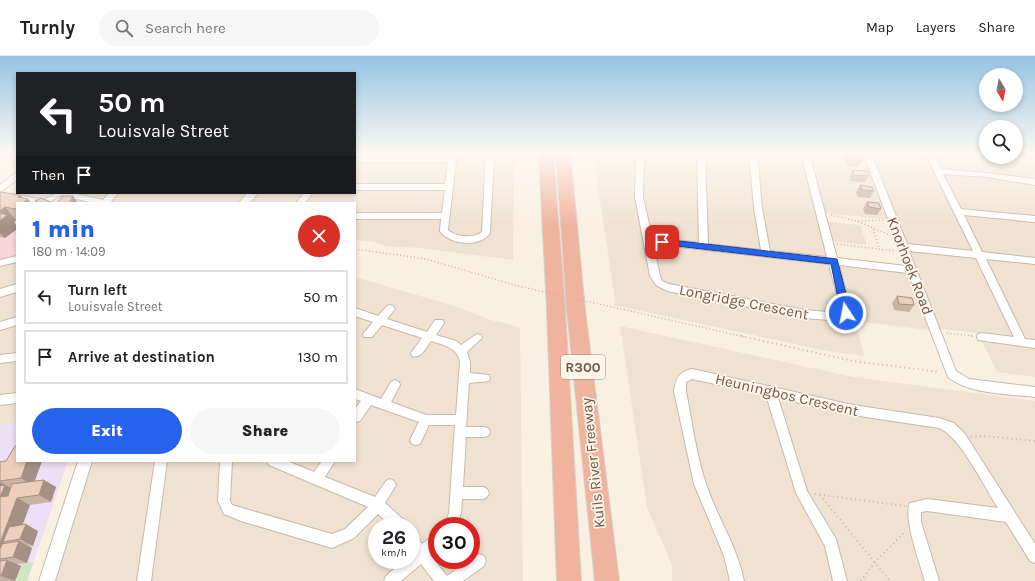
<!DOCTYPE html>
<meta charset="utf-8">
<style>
body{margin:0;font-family:Karla,sans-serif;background:#f6f6f6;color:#202124;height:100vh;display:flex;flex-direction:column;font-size:15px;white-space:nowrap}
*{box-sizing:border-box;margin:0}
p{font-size:13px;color:#757577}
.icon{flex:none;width:22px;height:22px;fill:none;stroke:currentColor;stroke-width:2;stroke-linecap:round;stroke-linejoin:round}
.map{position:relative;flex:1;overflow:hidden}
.side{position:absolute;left:16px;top:146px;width:340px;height:260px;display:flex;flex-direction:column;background:#fff;border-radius:0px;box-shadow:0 2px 6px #0003}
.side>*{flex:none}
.hud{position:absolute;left:16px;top:16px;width:340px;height:122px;border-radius:0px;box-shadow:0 2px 6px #0003;background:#202124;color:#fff;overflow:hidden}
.needle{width:26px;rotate:170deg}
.buttons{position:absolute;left:979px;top:12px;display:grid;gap:8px}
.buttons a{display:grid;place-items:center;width:44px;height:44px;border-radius:50%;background:#fff;box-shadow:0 2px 6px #0003;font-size:20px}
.speed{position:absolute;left:368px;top:461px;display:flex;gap:8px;font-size:20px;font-weight:700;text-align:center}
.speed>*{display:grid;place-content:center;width:52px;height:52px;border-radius:50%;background:#fff;box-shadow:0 2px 6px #0003;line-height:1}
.speed small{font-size:10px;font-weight:400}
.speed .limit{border:6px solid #d22;background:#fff;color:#111}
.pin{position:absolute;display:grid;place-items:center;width:34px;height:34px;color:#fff;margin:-17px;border-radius:8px;box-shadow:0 2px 6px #0006}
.me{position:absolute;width:44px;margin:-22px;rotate:349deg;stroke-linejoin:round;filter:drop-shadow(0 0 3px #0008)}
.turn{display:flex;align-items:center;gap:14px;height:84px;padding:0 16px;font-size:18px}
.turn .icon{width:52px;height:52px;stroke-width:2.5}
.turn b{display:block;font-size:28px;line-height:34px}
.then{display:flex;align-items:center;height:38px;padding:0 16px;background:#0003;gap:8px;font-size:15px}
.round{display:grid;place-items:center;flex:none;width:42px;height:42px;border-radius:21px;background:#f6f6f6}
.headline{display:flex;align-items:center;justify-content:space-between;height:68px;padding:0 16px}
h1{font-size:24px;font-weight:800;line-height:30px;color:#2563eb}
.cta{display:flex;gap:8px;margin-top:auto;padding:8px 16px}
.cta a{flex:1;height:46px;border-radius:24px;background:#2563eb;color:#fff;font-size:16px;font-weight:800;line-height:46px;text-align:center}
.cta a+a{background:#f6f6f6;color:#202124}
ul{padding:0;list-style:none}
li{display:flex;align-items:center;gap:12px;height:54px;margin:0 8px 6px;padding:0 8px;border:2px solid #e0e0e0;border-radius:0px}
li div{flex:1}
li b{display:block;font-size:15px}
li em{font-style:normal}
header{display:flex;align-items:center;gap:24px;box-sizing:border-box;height:56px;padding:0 20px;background:#fff;border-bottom:1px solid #e0e0e0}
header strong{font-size:19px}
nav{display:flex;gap:22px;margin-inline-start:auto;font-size:14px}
.search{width:280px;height:36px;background:#f6f6f6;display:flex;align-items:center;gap:10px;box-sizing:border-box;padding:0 14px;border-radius:22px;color:#757577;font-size:15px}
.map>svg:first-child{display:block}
</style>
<header>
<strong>Turnly</strong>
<div class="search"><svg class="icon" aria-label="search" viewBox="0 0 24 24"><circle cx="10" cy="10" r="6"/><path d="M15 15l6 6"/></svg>Search here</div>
<nav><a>Map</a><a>Layers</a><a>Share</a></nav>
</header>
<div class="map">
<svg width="1035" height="525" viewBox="0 0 1035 525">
<rect width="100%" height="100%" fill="#faf0e2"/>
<path fill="#f0e2d1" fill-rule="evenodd" d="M355,97H514L513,204L418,192L387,190L373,186L355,184V147H106L62,137H355Z
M593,97H986V101H1016V97H1035V321L997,316L978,277L935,272L936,275L855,265L864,300L827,295L614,249L615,244ZM824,157L893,164L912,213L835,205L830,185L867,189L860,169L827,166Z
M17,202V367L0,370V207Z
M355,221L451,249L491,264L520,271L523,525H48L86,405H355ZM377,470H411V504H377ZM437,470H471V504H437Z
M620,270L853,321L1035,345V525H672V509L647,451Z"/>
<path fill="#eddff6" d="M17,367V405H68L27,525H0V370Z"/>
<path fill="#f7d6da" d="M16,136L55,145L52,147H17V199L0,204V140Z"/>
<path fill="#d1e5c2" d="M34,506L27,525H15L21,508Z"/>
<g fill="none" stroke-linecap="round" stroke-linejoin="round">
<defs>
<path id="service" d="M23,142C40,147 45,148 60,137"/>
<path id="minor" d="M449,97H457L448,174C457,181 473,183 482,176L486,97H494L490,177C481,192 449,189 440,175L441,163H355V157H442L445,134H355V128H445L448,106H355V102H449Z
M636,97H644L643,141L652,181L699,187L697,97H705L708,188L761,194L754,152L749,97H757L762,152L770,195L827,201L801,97H809L837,202L906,210L863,97H871L907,188L973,195L925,97H933L941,113L987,117L1035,123V129L987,121L943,118L961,153L1035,160V166L964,159L982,196L1035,202V208L986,203L1025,283L1035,284V292L978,284L977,281L978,278L982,277L1014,281L976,202L909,195L956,315L969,323L1035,331V341C1009,338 968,338 948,321L908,217L839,209L851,255L848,263L841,265L804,262L667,235L656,229L650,220L635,141ZM653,188L829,208L841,255L840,257L804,254L669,228L662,225L660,220Z
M14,118H17V124L0,136V129Z
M57,137H73L103,144L109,137H118L110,147H94L58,139Z
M304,137H313L305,147H296Z
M17,200V206L0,210V204Z
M17,228V236L0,241V233Z
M390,249L393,250L395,253L387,263L427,276L435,264H443L444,267L436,279L456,285L461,289L477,278L481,279L482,282L467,296L470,306V317L489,319L490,322L489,325L469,327L466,371H484L488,372L490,376L488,380L484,381H466L463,431H483L487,433L489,437L487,441L483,443H462L461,457L457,470H445L449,457L455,369H429L420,388L416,389L412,388L410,384L419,366L371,349L360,365L355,366V353L361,345L355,343V333L381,343L391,326L395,324L399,326L400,329L391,346L426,359H456L460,306C457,291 443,289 431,285C426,292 421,303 412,300L411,297L422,282L382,269L372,281H364L363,278L373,266L355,260V252L378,260L387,250Z
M17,261V269L0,274V266Z
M17,297V305L0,307V299Z
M692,313L853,349L939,362L954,367L965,378L1035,488V507L1030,505L1006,466L927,455L921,456V466L939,525H925C920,508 903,462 910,447L927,443L998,452C985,432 960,380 939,372L853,359L778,342L807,435L836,483L847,525H833L825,490L796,437L766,339L692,323L686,326V335C692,366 696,398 706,428C717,461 737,490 744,525H730L724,500L694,428L674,335C676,322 679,316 692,313Z
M17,337V347L0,349V339Z
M155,405H167L151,525H137Z
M220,405H232L230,445L232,449L332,478L345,473L368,451L269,409L267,405H287L314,416L322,405H335L325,421L375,441L386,425L390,423L394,425L396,429L385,447L405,465L406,470H391L378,458L354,482L332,492L241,465L224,458L218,445Z
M411,477L416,479L422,488L437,477V493L430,499L447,520L479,498L484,500L486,505L484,510L463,525H434L421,508L401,525H384L386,520L404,504H411V498L413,497L411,495Z"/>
<path id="tertiary" d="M247,137H258L250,147H239Z
M78,405H92L55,525H39Z"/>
<path id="motorway" d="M539,97H553L565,253L581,525H557L547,253Z
M556,97H570L585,254L619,525H595L567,254Z"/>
</defs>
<use href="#service" stroke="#c9b8aa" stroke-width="6"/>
<use href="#minor" stroke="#c9b8aa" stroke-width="2"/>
<use href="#tertiary" stroke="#c9b8aa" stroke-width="2"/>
<use href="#motorway" stroke="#d7d0cd" stroke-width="2"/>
<path stroke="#d1b3a0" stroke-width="1.5" stroke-dasharray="1 2.5" stroke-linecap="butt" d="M831,159L857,165L890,179
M858,165L884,164
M873,173L879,192
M837,188L895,195
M355,193L426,203L518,230
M617,252L745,281
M947,277L973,280"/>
<path stroke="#d1b3a0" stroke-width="2" stroke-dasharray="1 3.5" stroke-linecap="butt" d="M741,280L853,305L940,316
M971,280H973
M971,381L984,380L1035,385
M815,438L905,450
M820,439L890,525
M861,525L875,506L906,475"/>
<use href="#service" stroke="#fff" stroke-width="4.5"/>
<use href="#minor" fill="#fff" fill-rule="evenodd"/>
<use href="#tertiary" fill="#fff" fill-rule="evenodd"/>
<use href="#motorway" fill="#efb39e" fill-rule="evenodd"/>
<path stroke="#d1b3a0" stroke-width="1.5" stroke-dasharray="1 2.5" stroke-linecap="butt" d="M518,230L617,252"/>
</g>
<path fill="#cbb2a2" d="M844,97H859L858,100L862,105L858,111L847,110L845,106L846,103H844L843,99Z
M853,114L869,120L865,126L851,125L849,120Z
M860,129L874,135L870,142L858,141L856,136Z
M0,136L17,147V164L14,166L17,170V173L5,182L0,181Z
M867,146L881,153L877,159L865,158L863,153Z
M897,240L914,249L909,256L894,254L892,247Z
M17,405H42L34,425L44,424L56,431L51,446L30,449L22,469L38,475L33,490H29L32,492L27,507L17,508L21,510L15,525H0V406Z"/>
<path fill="#a59184" d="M20,139L25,145L28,143L31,147H23L18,141Z
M73,140L78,147H69Z
M5,151L16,164L14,166L17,170V173L5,182L0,177V155Z
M27,405H42L33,430L21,422Z
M44,424L56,431L51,446L39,439Z
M0,426L18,436L13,448L0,441Z
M17,442L30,449L17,484L3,486L14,491L0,503V487Z
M26,468L38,475L33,490L20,483Z
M19,485L32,492L27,507L13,501Z
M7,504L21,510L15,525L1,520Z"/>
<path fill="#eccfbc" stroke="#a59184" d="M849,99L860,100L862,105L850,104Z
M853,114L867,115L869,120L854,119Z
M860,129L872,131L874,135L862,134Z
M0,136L20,139L18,141L28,143L23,147H17V151L15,153L5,151L0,155Z
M62,140H73L69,147L76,146L75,147H56L60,144Z
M41,142L53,147H37L38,146L35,145Z
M867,146L879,147L881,153L869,151Z
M0,157L7,159L0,165Z
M897,240L912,242L914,249L899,248Z
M15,390H17V405H27L21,422L0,425V406L6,405Z
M44,424L39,439L17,442L0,487V430L5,429L0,441L8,440L12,428Z
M26,468L20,483L3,486L9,471Z
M19,485L13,501L0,503V493L2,488Z
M7,504L1,520H0V505Z"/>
<linearGradient id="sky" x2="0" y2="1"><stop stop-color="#95c4e5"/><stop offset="0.57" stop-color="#fdf8f2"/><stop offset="1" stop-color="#fdf8f2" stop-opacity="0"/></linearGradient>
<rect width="1035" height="171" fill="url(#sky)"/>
<path fill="#2563eb" stroke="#184099" d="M662,183L837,203L851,257L846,260L841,257L831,208L659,188V184Z"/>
<g text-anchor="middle" stroke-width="3.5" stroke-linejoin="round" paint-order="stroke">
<rect fill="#fdf5e8" stroke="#9a877a" stroke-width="1" x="561" y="299" width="44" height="24" rx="3"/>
<g font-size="14" font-weight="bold" fill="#6f584b">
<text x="583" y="316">R300</text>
</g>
<g font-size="15" fill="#6f584b" stroke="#fdf5e8">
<text transform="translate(910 210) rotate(69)" y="5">Knorhoek Road</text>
<text transform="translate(744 246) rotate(11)" y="5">Longridge Crescent</text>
<text transform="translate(787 339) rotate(13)" y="5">Heuningbos Crescent</text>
<text transform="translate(593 407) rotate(-96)" y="5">Kuils River Freeway</text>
</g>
</g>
</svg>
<div class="buttons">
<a><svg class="needle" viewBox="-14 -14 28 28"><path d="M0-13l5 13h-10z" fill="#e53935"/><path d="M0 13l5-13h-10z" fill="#757577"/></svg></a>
<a><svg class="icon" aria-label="search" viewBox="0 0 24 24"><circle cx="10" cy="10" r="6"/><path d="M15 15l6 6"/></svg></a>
</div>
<div class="speed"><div>26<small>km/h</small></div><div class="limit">30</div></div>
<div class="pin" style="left:662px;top:186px;background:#d93025"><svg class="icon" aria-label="arrive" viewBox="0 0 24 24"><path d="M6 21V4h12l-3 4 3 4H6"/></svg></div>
<svg class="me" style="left:846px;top:257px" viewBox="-20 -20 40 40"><circle r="17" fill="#2563eb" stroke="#fff" stroke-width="3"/><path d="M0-11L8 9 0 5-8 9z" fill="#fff"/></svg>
<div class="hud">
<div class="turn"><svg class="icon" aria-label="left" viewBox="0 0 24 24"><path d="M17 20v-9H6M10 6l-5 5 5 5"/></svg><div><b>50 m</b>Louisvale Street</div></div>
<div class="then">Then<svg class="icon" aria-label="arrive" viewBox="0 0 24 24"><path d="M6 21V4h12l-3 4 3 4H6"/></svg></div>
</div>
<section class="side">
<div class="headline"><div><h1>1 min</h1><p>180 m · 14:09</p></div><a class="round" style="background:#d93025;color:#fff"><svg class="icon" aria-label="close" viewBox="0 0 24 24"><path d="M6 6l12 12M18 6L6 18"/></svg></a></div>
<ul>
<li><svg class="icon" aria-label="left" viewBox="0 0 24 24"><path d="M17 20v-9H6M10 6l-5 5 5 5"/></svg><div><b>Turn left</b><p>Louisvale Street</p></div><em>50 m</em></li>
<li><svg class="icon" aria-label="arrive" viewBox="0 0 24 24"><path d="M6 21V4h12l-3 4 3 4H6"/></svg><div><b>Arrive at destination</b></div><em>130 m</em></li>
</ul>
<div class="cta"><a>Exit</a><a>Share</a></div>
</section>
</div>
